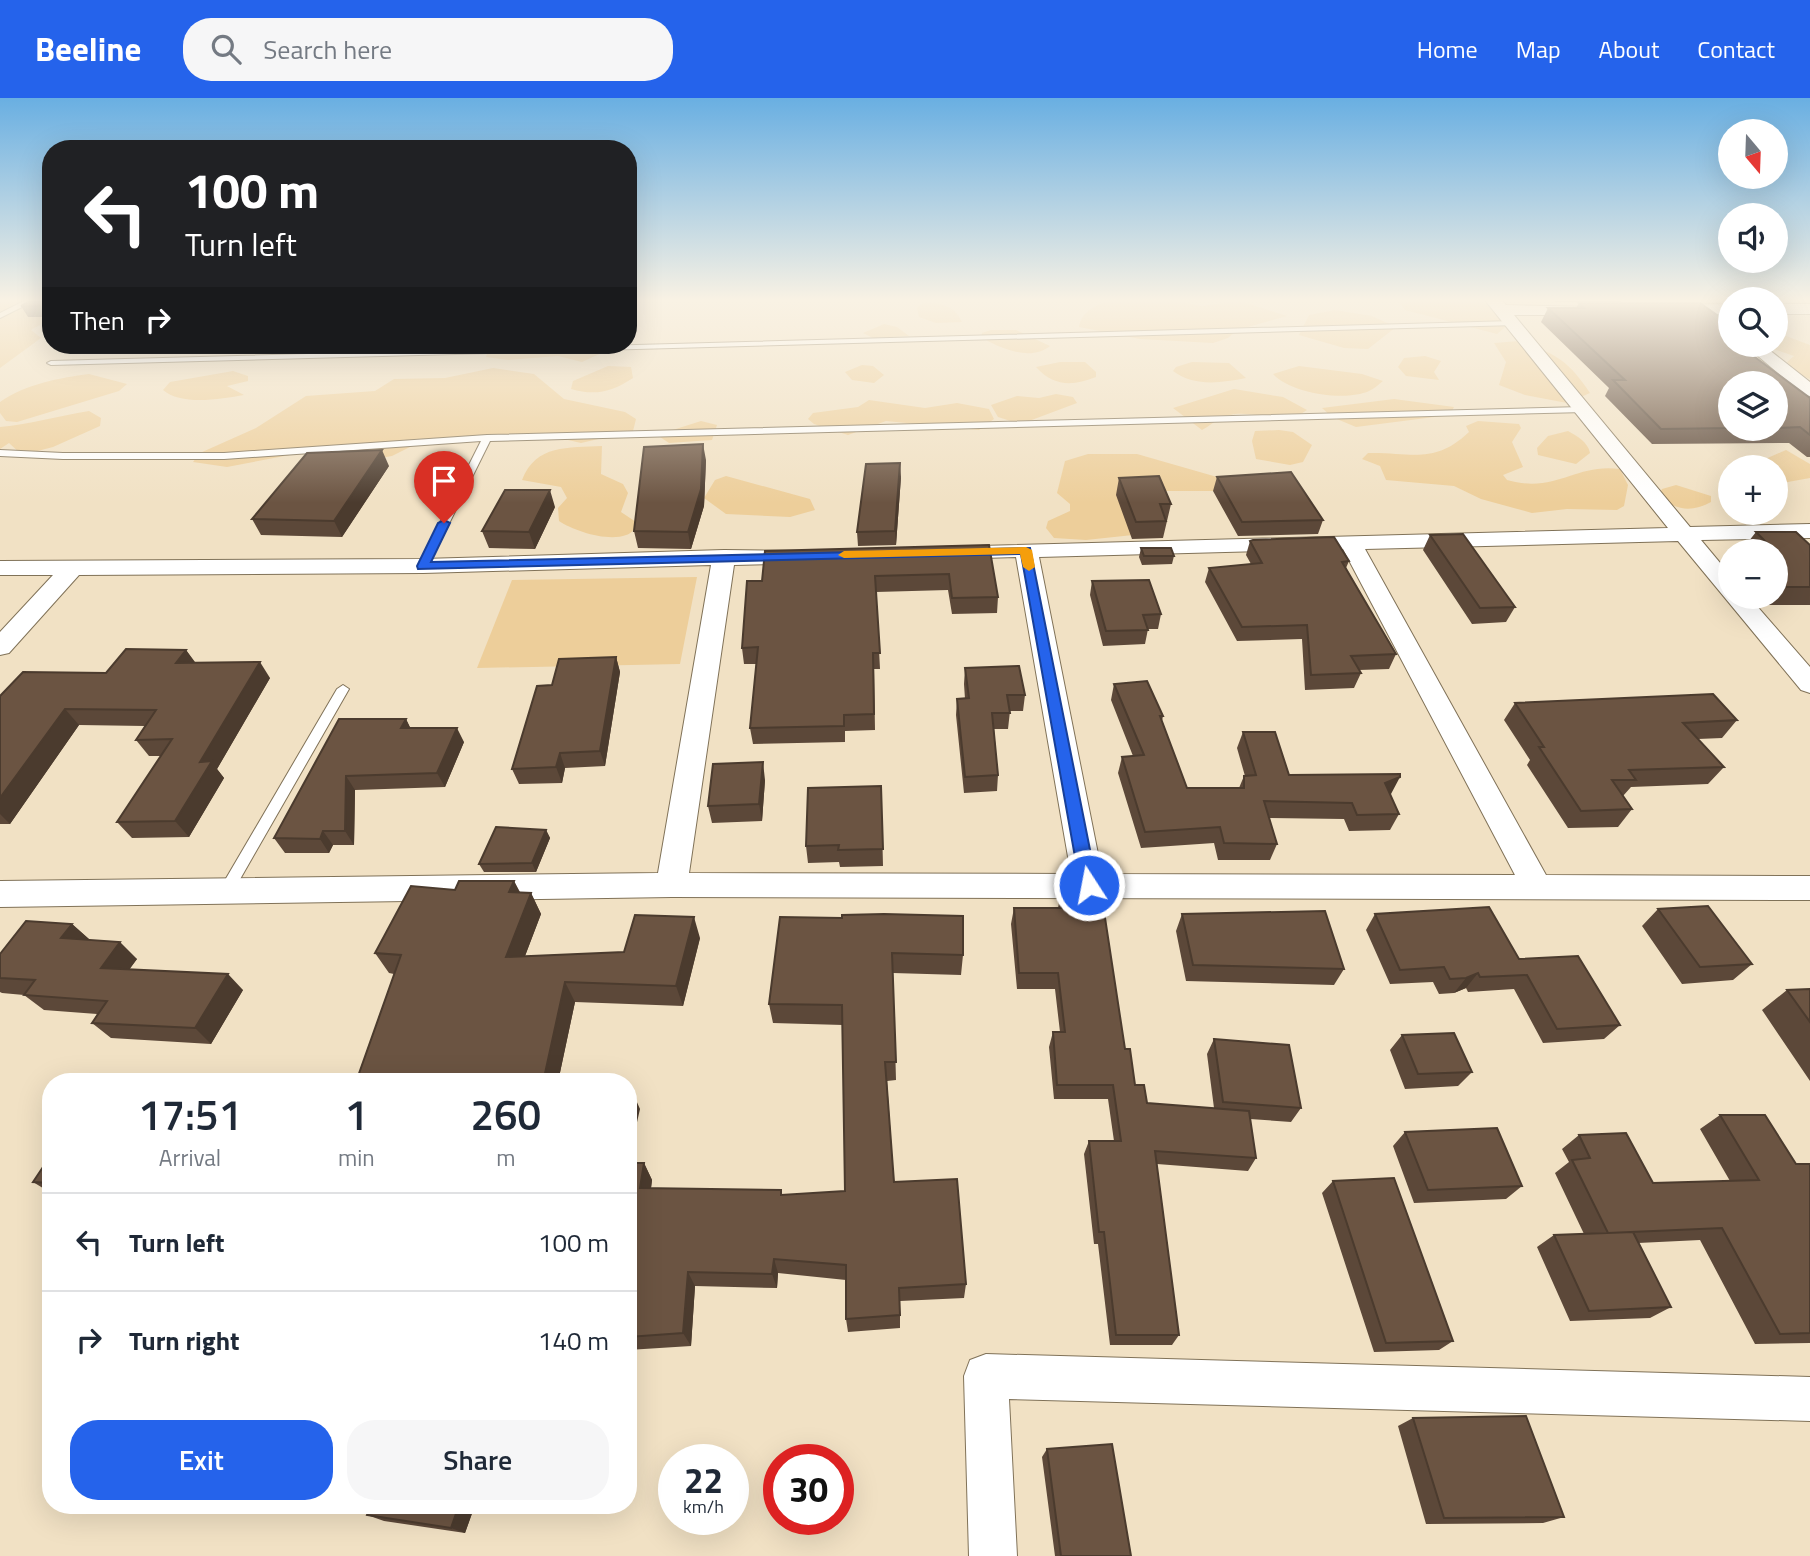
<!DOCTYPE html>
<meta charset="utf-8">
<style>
body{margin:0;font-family:"Titillium Web",sans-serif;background:#f6f6f7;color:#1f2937;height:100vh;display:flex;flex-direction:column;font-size:26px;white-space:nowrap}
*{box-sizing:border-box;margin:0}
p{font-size:23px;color:#747a83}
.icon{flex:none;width:38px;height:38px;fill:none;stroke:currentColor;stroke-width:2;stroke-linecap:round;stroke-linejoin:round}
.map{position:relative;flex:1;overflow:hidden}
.side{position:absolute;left:42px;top:975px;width:595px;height:441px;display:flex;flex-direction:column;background:#fff;border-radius:28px;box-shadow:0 7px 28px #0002}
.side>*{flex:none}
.guide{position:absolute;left:42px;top:42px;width:595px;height:214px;border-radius:28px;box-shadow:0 7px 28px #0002;background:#202124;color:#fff;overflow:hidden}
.needle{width:46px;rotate:161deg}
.controls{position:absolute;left:1718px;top:21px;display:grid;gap:14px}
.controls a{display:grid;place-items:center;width:70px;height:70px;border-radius:50%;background:#fff;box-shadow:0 7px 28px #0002;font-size:35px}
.speed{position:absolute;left:658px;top:1346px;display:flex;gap:14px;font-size:35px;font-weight:700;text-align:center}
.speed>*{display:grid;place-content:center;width:91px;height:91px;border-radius:50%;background:#fff;box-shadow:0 7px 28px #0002;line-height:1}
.speed small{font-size:18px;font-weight:400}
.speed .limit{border:10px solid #d22;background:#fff;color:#111}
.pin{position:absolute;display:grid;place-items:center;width:60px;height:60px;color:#fff;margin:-72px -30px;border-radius:50% 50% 50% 0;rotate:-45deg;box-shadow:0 0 7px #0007}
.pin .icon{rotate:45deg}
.me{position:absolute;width:77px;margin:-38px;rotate:349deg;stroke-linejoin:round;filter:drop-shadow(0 0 5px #0008)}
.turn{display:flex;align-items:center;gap:24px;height:147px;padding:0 28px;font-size:32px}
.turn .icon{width:91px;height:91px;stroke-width:2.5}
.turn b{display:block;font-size:49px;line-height:60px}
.then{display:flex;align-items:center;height:66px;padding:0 28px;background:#0003;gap:14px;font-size:26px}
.eta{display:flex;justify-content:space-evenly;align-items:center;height:119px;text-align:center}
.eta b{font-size:42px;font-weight:600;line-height:49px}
.primary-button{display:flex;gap:14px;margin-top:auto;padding:14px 28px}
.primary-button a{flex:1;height:80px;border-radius:28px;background:#2563eb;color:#fff;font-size:28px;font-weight:600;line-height:80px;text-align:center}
.primary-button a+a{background:#f6f6f7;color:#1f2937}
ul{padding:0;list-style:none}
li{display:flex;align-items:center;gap:21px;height:98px;padding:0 28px;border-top:2px solid #e0e1e3}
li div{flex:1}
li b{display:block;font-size:26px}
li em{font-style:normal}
header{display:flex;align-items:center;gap:42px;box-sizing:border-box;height:98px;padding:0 35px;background:#2563eb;color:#fff}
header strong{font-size:33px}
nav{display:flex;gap:38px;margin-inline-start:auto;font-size:24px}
.search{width:490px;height:63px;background:#f6f6f7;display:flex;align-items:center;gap:18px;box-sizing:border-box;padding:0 24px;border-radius:28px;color:#747a83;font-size:26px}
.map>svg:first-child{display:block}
</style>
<header>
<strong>Beeline</strong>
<div class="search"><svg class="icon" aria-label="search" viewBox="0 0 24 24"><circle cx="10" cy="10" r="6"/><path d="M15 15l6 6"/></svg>Search here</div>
<nav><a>Home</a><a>Map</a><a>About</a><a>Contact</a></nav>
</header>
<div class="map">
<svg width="1810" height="1458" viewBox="0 0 1810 1458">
<rect width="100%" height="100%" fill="#f1e1c4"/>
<path fill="#edce9a" d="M16,201H47L27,214L43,219V225L31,232L41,240L0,270V205Z
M1120,201H1163L1202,208L1240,203L1287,218L1237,232L1228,240L1213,245L1140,241L1079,229C1082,210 1103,204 1120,201Z
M1397,201H1476L1515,221L1497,236L1405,212Z
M924,205C942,205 954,207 962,224L936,225L919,219L917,209Z
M1335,212L1372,218L1396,229L1368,251L1344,250L1299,237L1309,217Z
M884,226L897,229L909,238L873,240L863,235Z
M991,232H1016L1050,248C1031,264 999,250 981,239L982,235Z
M1776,238H1786L1810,247V281L1793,274L1787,264L1794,258L1762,247H1776Z
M1519,243C1556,256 1568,262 1590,295L1567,305L1525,297L1499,287L1506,264L1494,245Z
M490,247H619L582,264L558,258L508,262L486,259Z
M1425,258L1441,263L1434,274L1439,282L1406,278L1398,269L1404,260Z
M1060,264H1085L1096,274V279C1073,288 1054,289 1036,269Z
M1192,264L1229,265L1246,280C1220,285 1195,289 1173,273L1176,269Z
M862,267L873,268L884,277L874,285L852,282L845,274Z
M608,268L631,269L633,280C612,294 595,298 571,291L573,283Z
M1299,268L1362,276L1383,283C1379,286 1374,291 1369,293C1345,304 1290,295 1273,276Z
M493,270L534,276L564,301L625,314L636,321L633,333L581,345L542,336L422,343L392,358L369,362L352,361L332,349L227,369L193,364L200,355L256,330L306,298L375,293L394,281L445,280Z
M233,273L248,278V283L227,288L244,297C221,301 181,308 163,292L170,284Z
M89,276L127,286L119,293L17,324L6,323L0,315V304C26,286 59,280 89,276Z
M1234,291L1283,299L1307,312C1282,331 1254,309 1226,318C1218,320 1210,328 1202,332L1173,310Z
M1056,296L1073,299L1077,305L1029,323L1017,325L998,319L991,307L1017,298L1039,300Z
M1394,301L1454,309L1450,317L1356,329L1332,319L1322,310Z
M869,302L925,310L957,305L989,311L994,321L979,332L886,323L848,337L814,326L808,321L813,315L858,309Z
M89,313L101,320L100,328L53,349L22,357L9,345L0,351V329C31,326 58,318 89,313Z
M701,323L717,327L712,342L669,345L657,337Z
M1478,323L1519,326L1521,330L1512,344L1523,369L1503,377L1507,382C1557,396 1574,365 1620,371L1628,387L1624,408L1617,412L1567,411L1532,415L1481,401L1454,388L1386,382L1380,368L1362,361L1368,355C1412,354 1434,367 1469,334L1466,328Z
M1279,332L1293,334L1312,347L1303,364L1290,367L1256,361L1252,343L1255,333Z
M1568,333C1577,338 1588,344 1590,355L1576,366L1538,357L1537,350L1548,338Z
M602,348L601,376L623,386L628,395L621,414L639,426C635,430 631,436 626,437C608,444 574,433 559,423L558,410L567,400L561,389L522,382C536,346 568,350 602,348Z
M1786,352L1810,366V380L1776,386V369L1730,370L1734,364L1763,362Z
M1088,356H1137L1231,383L1225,393H1165L1133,437L1086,442L1054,440L1046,430L1048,423L1070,413V406L1057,395L1065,363Z
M726,378L810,401L815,412L790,419L726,416L704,400L715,382Z
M1676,387L1711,398V404C1691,415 1675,412 1659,398L1662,391Z
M697,479L680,566L477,570L512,482Z"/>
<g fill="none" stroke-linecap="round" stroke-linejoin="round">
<defs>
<path id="lane" d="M28,201H38L0,220V215Z
M1513,223H1516V227L51,267L47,265L51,263Z
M1582,309L1586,312L1585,314L490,343L428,468L423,471L418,468L481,343L224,361H63L0,358V352L63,355H224L487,337Z
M343,587L349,591L231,797H221L219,793L221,789L337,591Z"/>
<path id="street" d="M1484,201H1501L1506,207L1593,209V215L1587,217H1514L1690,429L1810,426V440L1701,442L1731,478V499H1749L1810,569V595L1801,592L1678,443L1365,451L1546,777L1810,778V802L672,799L0,809V783L658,775L711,467L423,475L79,477L9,555L0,557V534L53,477H0V463L423,461L724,452L813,453L816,458L805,465L734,467L689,775L1071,776L1016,459L950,461L942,459L939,454L942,449L1668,430ZM1343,451L1515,777L1102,776L1039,459Z
M1731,206V216L1668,217L1660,212L1668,207Z
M1776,206H1810V216H1776Z
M1745,247H1763L1810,284V298L1804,297Z
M986,1256L1810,1279V1323L1009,1301L1017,1458H969L964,1278L970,1262Z"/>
</defs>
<use href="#lane" stroke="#807258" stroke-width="2"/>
<use href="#street" stroke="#807258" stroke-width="2"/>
<use href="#lane" fill="#fff" fill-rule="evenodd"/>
<use href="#street" fill="#fff" fill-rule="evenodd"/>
</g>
<path fill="#5c4839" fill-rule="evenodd" d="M51,201V219H28L21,208Z
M1551,201H1622L1621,204H1555Z
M1579,205L1759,248L1753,258L1810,300V359H1807L1789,345L1652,346L1605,298L1609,290L1541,224L1548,210H1576ZM1731,285H1776V331H1731Z
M70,247H121L120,248Z
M706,362L704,408L691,451L638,450L634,433Z
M389,368L342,439L261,437L252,421Z
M901,379L896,447L858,448L857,434Z
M1217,379L1323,422L1318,436L1238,438L1213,393Z
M1119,380L1171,406L1163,440L1132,441L1116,397Z
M555,409L535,451L489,450L482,433Z
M1756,434L1810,447V507H1768L1760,499H1776V453H1741Z
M1430,437L1515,509L1506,524L1472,526L1423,452Z
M1250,443L1349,463L1346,470L1396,556L1389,571L1359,572L1361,575L1354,590L1305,592L1302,541L1237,543L1205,484L1209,470L1251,466L1246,457Z
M989,447L998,499L997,515L952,516L948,492L876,494L880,571H874L875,632L845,633V644L753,646L750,630L756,566H744L742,550L762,483Z
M1141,450L1174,458L1172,466L1142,467L1139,459Z
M1092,483L1161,516L1158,531H1148L1145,546L1103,548L1090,497Z
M186,552L195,565L270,580L217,671L224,680L189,739L132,740L117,724L161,658H149L136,642L145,628L79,627L10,726H0V598L106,575Z
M616,559L620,574L605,668L565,670L562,685L519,686L512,671L552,587Z
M965,570L1025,597L1023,613H1010L1008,631H994L998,677L997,693L964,695L956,617L957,601H965L964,586Z
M1114,586L1163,618L1162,623L1187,690H1239L1244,678H1245L1237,650L1243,634L1289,677L1391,696H1390L1399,716L1390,732L1349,733L1344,721L1269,720L1277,746L1270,762H1218L1214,745L1141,750L1118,675L1122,659L1133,658L1111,602Z
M1515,605L1737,622L1722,640L1698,641L1724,669L1708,686L1631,689L1623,698L1632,711L1618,729L1568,730L1527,667L1530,662L1504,622Z
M406,621L410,630L464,644L445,689L355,692L354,747H333L329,755H285L274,740Z
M765,682L762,723L712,725L708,708Z
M881,688L883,768L840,769L839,764L808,765L806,748Z
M546,732L550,740L536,774H484L479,766Z
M514,783L520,794L531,795L541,816L525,858L624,854L700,840L683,908L575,904L558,984H356L394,876L389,875L375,855L455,792Z
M1060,800L1125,951L1135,987L1147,1005L1214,1010L1207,956L1214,941L1301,1010L1291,1024L1250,1021L1256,1060L1248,1073L1157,1066L1179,1237L1172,1247H1110L1098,1146H1094L1084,1056L1089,1043H1114L1108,1001H1054L1049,949L1053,934H1060L1055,891H1017L1011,826L1014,810H1058Z
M1658,811L1752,866L1733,882L1682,886L1642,828Z
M1182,816L1344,871L1334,887L1186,883L1176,833Z
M1375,816L1519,861L1620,927L1604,941L1543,945L1514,891L1468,894L1466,890L1454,895L1439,896L1433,884L1390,886L1366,832Z
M842,820L963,857L961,877L893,875L896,982L887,983L894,1084L966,1186L964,1200L900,1203V1230L848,1234L846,1221V1182L778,1175L777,1190L695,1188L691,1248L628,1252V1065H644L652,1082L651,1090L781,1092L782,1097L845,1093L843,927L773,925L769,906Z
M72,826L90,842L137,861L129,871L243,892L211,946L111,940L92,925L97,916L44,912L24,897L2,895L0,894V856Z
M1810,891V983L1762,912L1787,892Z
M1402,937L1472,974L1458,988L1405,991L1390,952Z
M1720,1017L1796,1066H1810V1245L1755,1246L1700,1142L1638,1145L1671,1209L1650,1220L1570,1223L1537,1149L1554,1137L1584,1136L1555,1075L1569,1064L1562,1051L1579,1037L1653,1085L1730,1083L1700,1031Z
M1405,1034L1522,1088L1506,1101L1414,1105L1393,1048Z
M51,1057V1095L33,1084Z
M1333,1083L1453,1243L1439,1252L1374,1254L1322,1095Z
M1413,1320L1564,1419L1543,1425L1426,1426L1398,1328Z
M1047,1351L1131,1458H1055L1042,1359Z
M475,1407L465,1435L384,1423L367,1417Z"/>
<path fill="#4b3b2e" d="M703,346L706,362L704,408L691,451L688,434Z
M382,352L389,368L342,439L334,423Z
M900,365L901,379L896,447L895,433Z
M550,392L555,409L535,451L529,434Z
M186,552L198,568L176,565Z
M616,559L620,574L605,668L600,653Z
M260,564L270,580L217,671L224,680L189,739L175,723L200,664Z
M65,611L79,627L10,726L0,716V700Z
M406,621L413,635L401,630Z
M457,630L464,644L445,689L437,675Z
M560,655L565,670L562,685L556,669Z
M763,664L765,682L762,723L759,706Z
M346,678L355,692L354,747L345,733Z
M1400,679L1391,696L1376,702L1385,685Z
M546,732L550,740L536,774L532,765Z
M323,733L333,747L329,755L320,741Z
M514,783L524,804L509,794Z
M531,795L541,816L517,879L506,859Z
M694,819L700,840L683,908L676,888Z
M72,826L90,842L61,840Z
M120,844L137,861L119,886L101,870Z
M1478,875L1466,890L1454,895L1466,880Z
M228,876L243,892L211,946L195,930Z
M565,884L575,904L558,984H546L544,980Z
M632,993L640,1011L628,1064V1007Z
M644,1065L652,1082L649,1106L640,1090Z
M774,1161L778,1175L777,1190L772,1176Z
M688,1174L695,1188L691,1248L683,1235Z
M459,1407H475L465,1435L451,1430Z"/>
<path fill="#6b5442" stroke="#4b3b2e" stroke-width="2" d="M34,201H51V208H21Z
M1579,205H1700L1731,227V247H1758L1759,248H1740L1810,300V337L1800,329L1776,330V285H1731V330L1661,331L1613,282H1625L1548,210H1584Z
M703,346L701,391L688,434L634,433L644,349Z
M382,352L334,423L252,421L307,355Z
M900,365L895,433L857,434L866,366Z
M1291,374L1323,422L1242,424L1217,379Z
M1159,378L1171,406H1160L1166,423L1136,424L1119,380Z
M505,392H550L529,434L482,433Z
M1756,434H1796L1810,447V489H1782L1776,484V453H1747L1743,450H1772Z
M1463,436L1515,509L1480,510L1430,437Z
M1334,439L1349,463L1342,464L1396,556L1351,558L1361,575L1311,577L1307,527L1242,529L1209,470L1262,465L1250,443L1253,442Z
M989,447L998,499L952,500L949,476L875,478L880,555H873L874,616L844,617V628L750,630L758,549L742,550L747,483H762L765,453Z
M1141,450H1171L1174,458H1144Z
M1149,482L1161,516L1143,517L1148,532L1106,533L1092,483Z
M126,551L186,552L176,565L260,564L200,664L212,663L175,723L117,724L172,641L136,642L156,612L65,611L0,700V598L23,574L106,575Z
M616,559L600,653L560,655L556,669L512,671L537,588L552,587L559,561Z
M1019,568L1025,597H1007L1010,615H992L998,677L965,679L957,601L969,600L965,570Z
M1147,583L1163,618H1160L1187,690H1244V678L1256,677L1243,634H1275L1289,677L1400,676V679L1385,685L1399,716L1357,717L1352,705L1264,703L1277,746L1224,745L1220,729L1145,734L1122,659L1144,657L1114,586Z
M1713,596L1737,622L1683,625L1724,669L1629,672L1636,682H1612L1632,711L1581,713L1539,649H1544L1515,605Z
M339,621H406L401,630H457L437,675L346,678L345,733H323L320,741L274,740Z
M763,664L759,706L708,708L713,666Z
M881,688L883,751L838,752L839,747L806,748L808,690Z
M496,729L546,732L532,765L479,766Z
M459,783H514L509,794L531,795L506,859L624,854L635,817L694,819L676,888L565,884L544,980L457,984H356L401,857L375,855L411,788L455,792Z
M1060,800H1102L1125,951H1130L1135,987H1144L1147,1005L1249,1013L1256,1060L1155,1053L1179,1237H1116L1104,1134H1099L1089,1043H1121L1113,987H1057L1053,934H1065L1058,875H1019L1014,810H1061Z
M1708,808L1752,866L1700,869L1658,811Z
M1489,809L1519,861L1578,858L1620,927L1557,931L1527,877L1480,879L1478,875L1466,880L1450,881L1444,869L1400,872L1375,816Z
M1325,813L1344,871L1193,867L1182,816Z
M884,816L963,818V857L892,855L896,964H885L894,1084L957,1081L966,1186L899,1190L900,1217L846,1221V1167L774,1161L772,1176L688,1174L683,1235L628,1239V1065H644L640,1090L781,1092V1097L845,1093L842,907L769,906L780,819L842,820V817Z
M26,823L72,826L61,840L120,844L101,870L228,876L195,930L92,925L107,903L24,897L35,882L0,880V856Z
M1810,891V924L1787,892Z
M1454,935L1472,974L1418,976L1402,937Z
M1214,941L1289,947L1301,1010L1223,1004Z
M628,993H632L628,1007Z
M1720,1017H1765L1796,1066H1810V1235L1780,1236L1722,1130L1608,1135L1572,1062L1590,1060L1579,1037L1626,1035L1653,1085L1759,1082Z
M1497,1030L1522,1088L1428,1092L1405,1034Z
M51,1057V1085L33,1084Z
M1394,1080L1453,1243L1386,1245L1333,1083Z
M1633,1134L1671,1209L1589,1213L1554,1137Z
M1526,1318L1564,1419L1444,1420L1413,1320Z
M1112,1346L1131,1458H1061L1047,1351Z
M371,1407H459L451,1430L367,1417Z"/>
<linearGradient id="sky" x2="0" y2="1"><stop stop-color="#69afe2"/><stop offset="0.5" stop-color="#f9f2e4"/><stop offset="1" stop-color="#f9f2e4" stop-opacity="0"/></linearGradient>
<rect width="1810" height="405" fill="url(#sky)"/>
<path fill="#2563eb" stroke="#184099" stroke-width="2" d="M444,422L450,425L431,464L1030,450L1097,787L1095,792H1083L1080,787L1021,456L418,471L417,468L438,425Z"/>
<path fill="#f59e0b" d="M1026,449L1032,452L1035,469L1029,473L1023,469L1020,456L844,460L838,457L844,453Z"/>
</svg>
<div class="controls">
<a><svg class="needle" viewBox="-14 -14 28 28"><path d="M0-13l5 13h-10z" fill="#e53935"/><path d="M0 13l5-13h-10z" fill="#747a83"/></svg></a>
<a><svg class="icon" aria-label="sound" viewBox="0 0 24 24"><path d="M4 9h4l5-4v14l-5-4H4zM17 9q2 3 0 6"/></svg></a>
<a><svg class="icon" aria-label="search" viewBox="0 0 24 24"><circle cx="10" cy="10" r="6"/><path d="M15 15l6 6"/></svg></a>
<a><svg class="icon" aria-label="layers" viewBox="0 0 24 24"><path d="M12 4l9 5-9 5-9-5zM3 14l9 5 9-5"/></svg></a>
<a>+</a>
<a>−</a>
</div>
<div class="speed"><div>22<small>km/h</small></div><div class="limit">30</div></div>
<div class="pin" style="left:444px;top:425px;background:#d93025"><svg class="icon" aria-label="arrive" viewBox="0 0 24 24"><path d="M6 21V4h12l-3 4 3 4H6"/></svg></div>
<svg class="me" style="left:1089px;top:787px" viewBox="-20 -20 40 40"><circle r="17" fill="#2563eb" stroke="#fff" stroke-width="3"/><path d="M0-11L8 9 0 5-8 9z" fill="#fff"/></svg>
<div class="guide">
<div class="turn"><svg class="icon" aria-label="left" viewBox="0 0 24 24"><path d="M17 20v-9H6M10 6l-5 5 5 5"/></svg><div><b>100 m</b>Turn left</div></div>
<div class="then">Then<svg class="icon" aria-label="right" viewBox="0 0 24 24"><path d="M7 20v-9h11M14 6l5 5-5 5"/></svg></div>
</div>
<section class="side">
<div class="eta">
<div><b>17:51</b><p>Arrival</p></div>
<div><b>1</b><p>min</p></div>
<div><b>260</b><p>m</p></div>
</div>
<ul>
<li><svg class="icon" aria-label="left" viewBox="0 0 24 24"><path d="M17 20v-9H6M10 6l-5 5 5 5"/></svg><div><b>Turn left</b></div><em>100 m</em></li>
<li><svg class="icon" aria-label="right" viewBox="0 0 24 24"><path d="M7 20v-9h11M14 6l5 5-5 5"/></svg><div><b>Turn right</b></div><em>140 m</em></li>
</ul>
<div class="primary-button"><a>Exit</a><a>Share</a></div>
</section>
</div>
